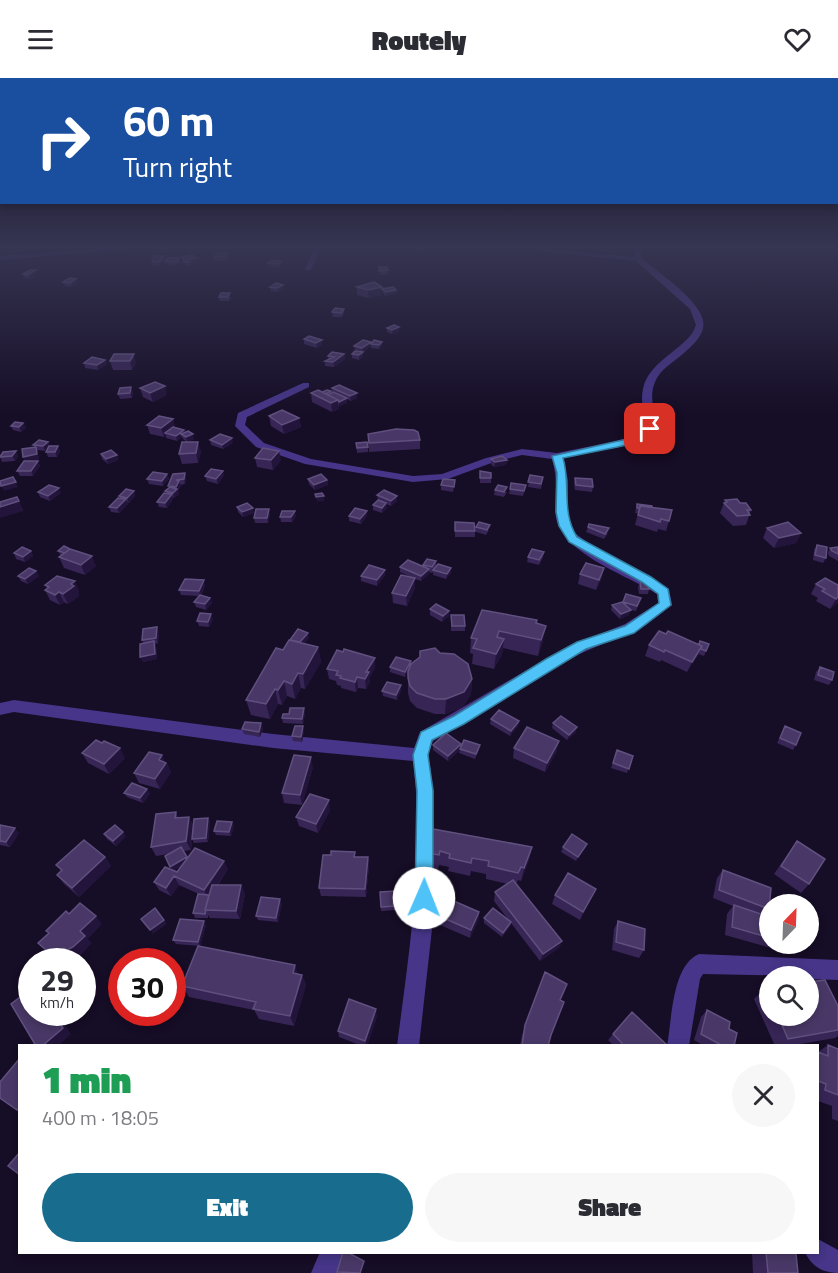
<!DOCTYPE html>
<meta charset="utf-8">
<style>
body{margin:0;font-family:"Titillium Web",sans-serif;background:#f7f7f7;color:#2b2b33;height:100vh;display:flex;flex-direction:column;font-size:22px;white-space:nowrap}
*{box-sizing:border-box;margin:0}
p{font-size:20px;color:#7c7c81}
.icon{flex:none;width:33px;height:33px;fill:none;stroke:currentColor;stroke-width:2;stroke-linecap:round;stroke-linejoin:round}
.map{position:relative;flex:1;overflow:hidden}
.panel{position:absolute;left:18px;top:966px;width:801px;height:210px;display:flex;flex-direction:column;background:#fff;border-radius:0px;box-shadow:0 3px 9px #0003}
.panel>*{flex:none}
.guide{position:absolute;left:0px;top:0px;width:838px;height:126px;box-shadow:0 3px 9px #0003;background:#1a4fa0;color:#fff;overflow:hidden}
.needle{width:39px;rotate:23deg}
.fabs{position:absolute;left:759px;top:816px;display:grid;gap:12px}
.fabs a{display:grid;place-items:center;width:60px;height:60px;border-radius:50%;background:#fff;box-shadow:0 3px 9px #0003;font-size:30px}
.speed{position:absolute;left:18px;top:870px;display:flex;gap:12px;font-size:30px;font-weight:700;text-align:center}
.speed>*{display:grid;place-content:center;width:78px;height:78px;border-radius:50%;background:#fff;box-shadow:0 3px 9px #0003;line-height:1}
.speed small{font-size:15px;font-weight:400}
.speed .limit{border:9px solid #d22;background:#fff;color:#111}
.pin{position:absolute;display:grid;place-items:center;width:51px;height:51px;color:#fff;margin:-26px;border-radius:12px;box-shadow:0 3px 9px #0006}
.me{position:absolute;width:66px;margin:-33px;rotate:1deg;stroke-linejoin:round;filter:drop-shadow(0 0 4px #0008)}
.turn{display:flex;align-items:center;gap:21px;height:126px;padding:0 24px;font-size:27px}
.turn .icon{width:78px;height:78px;stroke-width:2.5}
.turn b{display:block;font-size:42px;line-height:51px}
.round{display:grid;place-items:center;flex:none;width:63px;height:63px;border-radius:32px;background:#f7f7f7}
.summary{display:flex;align-items:center;justify-content:space-between;height:102px;padding:0 24px}
h1{font-size:36px;font-weight:800;line-height:45px;color:#1e9e55}
.button{display:flex;gap:12px;margin-top:auto;padding:12px 24px}
.button a{flex:1;height:69px;border-radius:36px;background:#186c8e;color:#fff;font-size:24px;font-weight:800;line-height:69px;text-align:center}
.button a+a{background:#f7f7f7;color:#2b2b33}
header{display:flex;justify-content:space-between;align-items:center;height:78px;padding:0 24px;background:#fff;font-size:27px;font-weight:800}
.map>svg:first-child{display:block}
</style>
<header><svg class="icon" aria-label="menu" viewBox="0 0 24 24"><path d="M4 6h16M4 12h16M4 18h16"/></svg>Routely<svg class="icon" aria-label="heart" viewBox="0 0 24 24"><path d="M12 20l-8-8c-3-5 5-10 8-4 3-6 11-1 8 4z"/></svg></header>
<div class="map">
<svg width="838" height="1195" viewBox="0 0 838 1195">
<rect width="100%" height="100%" fill="#160d26"/>
<g fill="none" stroke-linecap="round" stroke-linejoin="round">
<path fill="#463588" fill-rule="evenodd" d="M113,170H139L0,182V178Z
M314,170H320L311,192H305Z
M530,170L635,179V170H641V180C657,194 709,227 703,250C701,260 691,269 684,275C674,284 660,291 655,304C647,322 659,341 653,358L619,369L563,380L568,402V441L575,455L598,473L669,511L672,527L646,547L575,578L433,663L428,677L434,713L433,842L419,968H397C409,874 425,777 413,683L273,670L14,634L0,637V625L14,622L273,656L414,670L420,654L565,570L625,546L658,525L657,516C629,498 563,476 556,440C553,419 559,404 552,381L522,377L494,384L448,401L413,404L305,386L256,369L235,348L238,335L303,305H309V309L247,339L245,347L264,365L311,381L413,398L442,396L486,380L522,371L557,375L617,363L644,354C645,340 640,325 643,311C648,285 679,274 693,254L696,247L690,231L636,183L533,172Z
M699,876L838,882V902L808,901V898L703,896L700,901L689,968H667C672,941 672,887 699,876Z
M818,1161L838,1172V1195C823,1195 811,1188 805,1174H818Z
M320,1174H347L338,1195H311Z"/>
</g>
<path fill="#372555" fill-rule="evenodd" d="M412,170L423,171L422,175L412,174Z
M228,175L229,179L226,183H215L214,179Z
M164,178L165,181L160,188H153L152,184Z
M182,179L196,184L190,185V188H185Z
M165,183L180,184L177,188L166,187Z
M281,183V187L279,190L269,189L268,185Z
M379,189H387L388,196L380,197Z
M36,192L37,196L30,201L24,200L23,196Z
M63,204L78,205L71,209L65,208Z
M270,209L284,211L278,214L271,213Z
M357,209H382V217L369,220L357,217Z
M382,211L396,216L386,218L383,215Z
M221,215L231,220L229,223H220L219,219Z
M344,231V235L342,239H333L332,234Z
M399,249V254L392,256L387,254V250Z
M304,261L322,267L317,270L304,266Z
M371,264V268L363,274V278L359,282L352,280V276L360,273L355,272L354,268Z
M382,264V268L379,271L371,270V266Z
M114,276L136,285L132,292H113L110,283Z
M344,276L345,281L334,289L325,288V283L328,282V278Z
M84,285L107,286L98,292L85,290Z
M140,310L167,317L153,324L143,319Z
M332,310L357,320L351,323L347,321V325L339,328V331L332,334L312,324L311,315L331,313V315H333Z
M133,314L132,320L120,321L118,316Z
M269,338L299,340L301,349L284,356L271,348Z
M173,341L175,350L184,352L185,355L194,361L187,364L183,361L182,359L177,363L166,360V358L164,359L150,356L147,347Z
M23,345L26,350L21,354L13,352L11,348Z
M368,356L420,362V371L369,374Z
M210,362L233,365L223,371L211,367Z
M356,365L368,369V374L357,375Z
M33,367L58,368L60,373L57,379H48L46,374L47,372L45,373L37,372L39,381L27,383H38L40,388L33,398H20L17,393L34,369Z
M201,373L198,385L182,386L179,376Z
M101,376L117,377L118,382L108,386L102,381Z
M0,378H18L15,383L2,384Z
M255,380L281,382L273,392L257,389Z
M491,381L507,382L506,387L494,389L491,386Z
M480,393L491,400V405H480Z
M185,395L186,400L185,406L180,407L181,408L178,413L179,416L174,420L173,419V421L167,430L159,429L157,424L166,415L165,413L169,410L168,408Z
M167,396L169,401L163,408L149,406L147,401Z
M224,397L218,406L207,403L205,398Z
M530,397L543,399L541,411L528,409Z
M575,400L593,409L592,414L575,412L574,405Z
M308,401L327,402L328,407L315,412L309,406Z
M455,402L453,414L441,412V407Z
M526,407L523,418L509,416L510,411Z
M495,412L507,414L504,419L494,417Z
M134,413L135,418L129,425L127,424L128,426L119,435L111,434L109,429L120,420L119,418Z
M38,414L61,415L50,423L40,419Z
M377,417L397,418V423L391,428L386,426L387,430L382,435L373,432V427L378,422Z
M725,422L751,432L746,447L733,448L720,435Z
M637,426L652,429L669,443L666,453L658,451L657,454L635,447L638,435H635Z
M237,429L254,435L243,439L238,434Z
M270,436L268,445H255L254,440Z
M296,438L292,444H281L280,439Z
M349,438H367L361,446L349,443Z
M455,444L475,453V459H455Z
M476,449L489,452L486,457L476,454Z
M588,449L608,455L604,461L586,454Z
M767,450L801,455L796,465L774,470L763,460Z
M817,467L826,480L823,485L813,482L814,472Z
M838,469V483L829,478L828,475L830,470Z
M31,473L33,478L25,484L16,481L14,475Z
M58,473L96,488L85,497L64,490L59,479L61,478Z
M544,474L543,479L539,487L527,484L528,479Z
M436,483V488L451,490V495L446,501L433,497V494L432,495L429,494V496L421,503L415,501V510L407,528L393,525L392,515L411,499L400,494V489L423,488V487Z
M385,492V497L377,508L361,503V498Z
M36,493L39,498L28,506L21,503L18,498Z
M580,496L602,500L596,512L578,506Z
M640,503L649,511L648,516H639L638,509Z
M816,506L838,507V524L837,525L830,531L816,523L818,520L811,516Z
M45,507L79,513L78,515L79,518L68,526L64,524L60,527L50,522L45,512L47,510Z
M205,507L201,518L210,520L212,525L206,532L196,529L194,524L199,518L181,517L179,512Z
M626,516L639,525L636,533L630,532L629,537L620,541L611,532L612,527L623,525Z
M430,531L449,538L442,544L430,537Z
M451,537L465,548V553H451Z
M213,541L209,549L199,548L197,543Z
M537,545L543,563L538,578L503,570L502,576L494,591L472,586L473,576L470,575L471,560Z
M159,555L158,565L155,566L156,568L157,581L143,584L140,579L143,565L142,562Z
M666,556L699,566H709L704,578L698,576L687,594L661,582L660,584L645,578L649,567Z
M309,560L304,565L318,569L321,584L305,611L301,610L295,621L287,618L282,627L278,626L270,641L251,637L246,622L283,572Z
M440,575L472,601L471,616L463,629L445,636H435L417,630L410,623L408,615V594L405,599L390,594V589L411,586Z
M820,589L832,602L829,607L814,602L816,594Z
M375,590L369,600L370,604L366,611L358,610L356,614L341,610V608L337,607L336,603L329,601L327,591Z
M401,607V612L397,622L383,618L382,613Z
M305,635L303,646L283,645L282,640Z
M491,641L519,643L518,648L510,658L490,646Z
M553,645L576,654L567,662L552,650Z
M785,648L796,667L793,672L777,665Z
M263,650L260,659L244,656L242,651Z
M304,653L302,664L293,663L292,658Z
M433,667L461,668L479,671L475,681L459,675L460,672L448,683L433,672Z
M514,670L557,673L545,694L513,680Z
M617,672L633,678L627,695L611,690Z
M82,675L125,680L109,696L88,685Z
M166,684L171,694L160,711L139,705L134,695Z
M313,689L302,727L284,725L282,715Z
M147,711L150,716L143,725L127,719L124,715Z
M330,732L318,755L299,748L296,739Z
M176,734L178,740L193,748L208,740L210,744L208,764L194,765L192,761L193,753L191,772L184,773L187,780L228,791L218,807H241L245,816L240,841L210,840L208,837V840H195L193,835L199,816L179,807L171,818L159,812L154,804L172,792L169,776L156,778L151,769ZM181,788L177,794L173,793Z
M232,744L234,748L231,758L216,757L214,753Z
M0,747L19,755L10,769L0,767Z
M433,751L532,769L529,782L521,803L518,802L516,806L562,863L559,870L540,883L511,845L510,848L502,859L484,845V840H507L494,823L495,814L508,806L486,801V796L471,793L470,798L448,793L449,789L439,787L438,791L426,788L427,775Z
M104,756L126,758L116,768L107,761Z
M797,763L809,806L801,815L774,796Z
M563,769L585,770L576,783L561,774Z
M105,779L111,788L79,819L64,806L57,797L61,793L56,787Z
M355,779H368L369,788L366,819L321,818L319,810Z
M723,792L769,831L763,837L770,839V866H793L785,874L725,857L727,836L733,828L713,820L717,800Z
M395,813L396,832L381,833L380,814Z
M555,817L592,819L580,842L552,826Z
M282,825L278,844L258,842L256,838Z
M479,834L478,843L470,860L431,843L432,835Z
M618,843L644,872L639,880L612,872L614,851Z
M206,847L200,868L176,866L173,862Z
M545,894L560,922L548,968H520L522,957Z
M299,896L302,897L306,907L294,948L259,941L254,932L189,919L182,908Z
M765,910H770V938H808L838,928V958L835,960L789,968H775L754,921Z
M707,932L729,951L734,968H704L694,962L701,939Z
M377,938L367,968H362L339,959L338,953Z
M613,956L668,968H614L608,962Z
M828,967L838,971V1043L832,1041V1028L818,1023V974Z
M752,1174H791L798,1195H753Z"/>
<path fill="#22143a" d="M164,178L165,181L160,188L159,184Z
M179,180L180,184L177,188V184Z
M196,180V184L190,185L189,181Z
M36,192L37,196L30,201L28,197Z
M76,201L78,205L71,209L70,205Z
M283,207L284,211L278,214L277,210Z
M382,209V217L369,220L368,212Z
M396,212V216L386,218V214Z
M399,249V254L392,256V252Z
M322,262V267L317,270L316,265Z
M371,264V268L363,274L362,270Z
M382,264V268L379,271V267Z
M363,274V278L359,282V277Z
M134,276L136,285L132,292L130,283Z
M344,276L345,281L334,289L333,284Z
M105,282L107,286L98,292L97,287Z
M165,308L167,317L153,324L150,315Z
M131,309L133,314L132,320L130,315Z
M357,315V320L351,323L350,318Z
M347,320V325L339,329V324Z
M338,322L339,331L332,334L331,325Z
M299,340L301,349L284,356L282,347Z
M173,341L175,350L165,355L166,358L164,359L161,350Z
M23,345L26,350L21,354L19,349Z
M184,352L185,357L181,356L182,359L177,363L176,358Z
M193,356L194,361L187,364L186,359Z
M232,360L233,365L223,371L222,367Z
M48,364L51,369L45,373L43,368Z
M198,364L201,373L198,385L196,375Z
M58,368L60,373L57,379L55,374Z
M36,369L39,381L25,384L23,379Z
M16,373L18,378L15,383L12,378Z
M279,373L281,382L273,392L271,382Z
M117,377L118,382L108,386L106,381Z
M507,382L506,387L494,389L495,384Z
M38,383L40,388L33,398L31,393Z
M223,393L224,397L218,406L216,401Z
M185,395L186,400L185,406L184,401Z
M167,396L169,401L163,408L162,403Z
M327,402L328,407L315,412L314,407Z
M179,403L181,408L178,413L179,416L174,420L173,415L177,411L176,409Z
M16,404L18,409L4,413L1,408Z
M59,410L61,415L50,423L48,418Z
M134,413L135,418L129,425L127,420Z
M172,416L173,421L167,430L165,425Z
M324,418V423L317,424L316,419Z
M397,418V423L391,428V423Z
M17,419L24,433L0,440V429Z
M126,421L128,426L119,435L117,430Z
M386,425L387,430L382,435V430Z
M253,430L254,435L243,439L242,434Z
M269,431L270,436L268,445L267,440Z
M295,433L296,438L292,444L291,439Z
M367,433V438L361,446L360,441Z
M801,455L796,465L774,470L779,460Z
M31,473L33,478L25,484L23,479Z
M92,478L96,488L85,497L81,487Z
M451,490V495L446,501L447,496Z
M604,490L602,500L596,512L599,502Z
M429,491V496L421,503V498Z
M385,492V497L377,508V502Z
M36,493L39,498L28,506L25,501Z
M415,500V510L407,528L406,518Z
M204,502L205,507L200,518L199,513Z
M75,503L79,513L78,515L79,518L68,526L63,516L71,506Z
M59,514L64,524L60,527L55,517Z
M838,519V524L837,525L830,531L836,521Z
M210,520L212,525L206,532L205,526Z
M631,532L629,537L620,541L621,536Z
M449,533V538L442,544L443,538Z
M211,536L213,541L209,549L208,544Z
M546,548L543,563L538,578L541,562Z
M157,549L159,555L158,565L156,560Z
M308,555L309,560L299,573L298,567Z
M504,561L502,576L494,591L496,576Z
M154,563L156,568L157,581L143,584L140,579Z
M702,568L698,578L687,594L692,584Z
M318,569L321,584L305,611L303,596Z
M375,580V590L369,600L370,604L366,611L365,601L366,594Z
M411,583V588L405,599V594Z
M298,595L301,610L295,621L292,606Z
M357,599L358,610L356,614L355,604Z
M472,601L471,616L463,629L445,636L446,621Z
M284,603L287,618L282,627L278,612Z
M401,607V612L397,622L396,617Z
M275,611L278,626L270,641L266,626Z
M304,630L305,635L303,646L302,641Z
M519,643L518,648L510,658L511,653Z
M261,645L263,650L260,659L259,654Z
M303,648L304,653L302,664L301,659Z
M577,649L576,654L567,662L569,657Z
M559,663L557,673L545,694L547,685Z
M461,666V671L448,683V678Z
M120,670L125,680L109,696L104,686Z
M162,677L171,694L160,711L155,701L159,682Z
M311,679L313,689L302,727L300,717Z
M147,711L150,716L143,725L140,720Z
M329,722L330,732L318,755L316,746Z
M189,739L194,748L191,772L186,763Z
M208,740L210,744L208,764L206,760Z
M232,744L234,748L231,758L229,754Z
M15,750L19,755L10,769L6,764Z
M123,754L126,758L116,768L113,763Z
M587,766L585,770L576,783L578,779Z
M532,769L529,782L521,803L524,790Z
M105,779L111,788L79,819L72,810Z
M187,779L189,784L173,793L170,789Z
M368,779L369,788L366,819L365,811Z
M224,783L228,791L208,821L204,812Z
M174,798L179,807L171,818L166,810Z
M241,807L245,816L240,841L236,833Z
M596,811L592,819L580,842L583,834Z
M280,821L282,825L278,844L276,840Z
M479,834L478,843L470,860L471,852Z
M96,838L102,846L88,861L92,865L81,877L75,880L67,872L80,853Z
M164,842L167,846L153,856L150,852Z
M204,843L206,847L200,868L198,864Z
M511,844L510,848L502,859L503,855Z
M562,863L559,870L540,883L543,876Z
M64,870L72,877L65,884H59L54,879Z
M295,887L299,898L293,895Z
M302,897L306,907L294,948L290,938Z
M376,931L377,938L367,968H366L365,963Z
M53,934H57L71,956L58,968H42Z"/>
<path fill="#493867" stroke="#60507f" stroke-width="1.5" d="M217,175H228L225,179H214Z
M193,177L196,180L189,181V184H184L182,179Z
M154,178H164L159,184H152Z
M168,180H179L177,184L165,183Z
M271,182L281,183L278,186L268,185Z
M379,189H387L388,192L379,193Z
M30,192H36L28,197L23,196Z
M70,200L76,201L70,205L63,204Z
M374,204L382,209L368,212L357,209Z
M276,205L283,207L277,210L270,209Z
M393,209L396,212L386,214L382,211Z
M221,215H230L228,219H219Z
M335,230L344,231L341,235L332,234Z
M394,247L399,249L392,252L387,250Z
M309,258L322,262L316,265L304,261Z
M363,262L371,264L362,270L354,268Z
M374,262L382,264L379,267L371,266Z
M355,273L363,274L359,277L352,276Z
M332,274L344,276L333,284L325,283L334,279L328,278Z
M114,276H134L130,283H110Z
M92,279L105,282L97,287L84,285Z
M155,304L165,308L150,315L140,310Z
M339,307L357,315L350,318L332,310Z
M131,309L130,315L118,316L120,310Z
M318,312L338,322L331,325L311,315Z
M327,312L331,313L326,316L322,314Z
M333,314L347,320L339,324L338,322L328,317Z
M282,332L299,340L282,347L269,338Z
M159,338L173,341L161,350L147,347Z
M15,344L23,345L19,349L11,348Z
M173,349L184,352L176,358L165,355Z
M396,351L414,352L418,354L420,362L369,365L368,356Z
M188,353L193,356L186,359L181,356Z
M220,356L232,360L222,367L210,362Z
M39,362L48,364L43,368L33,367Z
M182,364H198L196,375L179,376Z
M367,364L368,369L357,370L356,365Z
M49,368H58L55,374H46Z
M36,369L37,376L23,379L22,371Z
M263,370L279,373L271,382L255,380Z
M111,372L117,377L106,381L101,376Z
M16,373L12,378L0,379L3,374Z
M502,378L507,382L495,384L491,381Z
M24,383H38L31,393H17Z
M211,391L223,393L216,401L205,398Z
M480,393L491,395V400H480Z
M153,394L167,396L162,403L147,401Z
M185,395L184,401L176,402L179,403L176,409L168,408L173,396Z
M321,396L327,402L314,407L308,401Z
M530,397L543,399L541,406L528,404Z
M13,399L16,404L1,408L0,403Z
M575,400L592,401L593,409L576,407Z
M443,401L455,402L454,409L441,407Z
M511,405L526,407L524,413L510,411Z
M49,407L59,410L48,418L38,414Z
M498,407L507,409L504,414L495,412Z
M170,409L177,411L173,415L165,413Z
M126,411L134,413L127,420L119,418Z
M384,412L397,418L391,423L377,417Z
M164,415L172,416L165,425L157,424Z
M322,415L324,418L316,419L315,416Z
M17,419L19,423L0,429V424Z
M118,420L126,421L117,430L109,429Z
M737,421L740,425H746L751,432H747L750,437L737,438L724,425L727,424L725,422Z
M378,422L386,425L382,430L373,427Z
M247,425L253,430L242,434L237,429Z
M637,426L652,428V429L640,428V430H637Z
M640,428L672,432L669,443L661,441L660,444L638,437Z
M355,430L367,433L360,441L349,438Z
M256,431H269L267,440H254Z
M282,433H295L291,439H280Z
M455,444L474,445L475,453H455Z
M479,444L490,447L487,452L476,449Z
M788,444L801,455L779,460L767,450Z
M589,446L609,450L605,456L588,449Z
M817,467L827,469L826,480L815,477Z
M64,468L70,471L65,475L58,473Z
M22,469L31,473L23,479L14,475Z
M838,469V476L832,473L830,470Z
M70,471L92,478L81,487L59,479Z
M532,471L544,474L539,482L528,479Z
M427,481L436,483L432,489L423,487Z
M408,482L429,491L421,498L400,489Z
M586,485L604,490L599,502L580,496Z
M438,486L451,490L447,496L433,492Z
M369,487L385,492L377,502L361,498Z
M29,490L36,493L25,501L18,498Z
M401,497L415,500L406,518L392,515Z
M57,498L75,503L71,506L74,508L63,516L59,514L55,517L45,512L49,509L45,507Z
M825,500L838,507V519L836,521L822,513L825,511L816,506Z
M185,501L204,502L199,513L179,512Z
M640,503L648,504L649,511H641Z
M626,516L641,520L637,528L623,524Z
M200,517L210,520L205,526L194,524Z
M622,524L631,532L621,536L612,527Z
M436,526L449,533L443,538L430,531Z
M482,532L537,542L536,545L546,548L541,562L499,553L497,559L504,561L496,576L473,570L477,561L471,560Z
M200,535L211,536L208,544L197,543Z
M451,537H464L465,548H452Z
M157,549L156,560L142,562L143,551Z
M298,551L308,555L300,564L290,562Z
M659,553L666,556L668,553L702,568L692,584L665,572L664,574L649,567Z
M289,562L318,569L303,596L298,595L292,606L284,603L278,612L275,611L266,626L246,622L276,570L283,572Z
M154,563L155,576L140,579V566Z
M700,563L709,566L706,573L701,571L702,568L699,566Z
M435,570L440,575L454,576L468,586L472,601L464,614L446,621H435L417,615L410,608L408,600V593L411,586L420,579V573Z
M344,571L375,580L366,594H369L365,601L357,599L355,604L340,600L341,598L336,597L338,593L327,591L337,572L343,574Z
M396,579L411,583L405,594L390,589Z
M820,589L834,594L832,602L818,597Z
M387,604L401,607L396,617L382,613Z
M290,630H304L302,641L282,640L283,636H289Z
M499,632L519,643L511,653L491,641Z
M561,638L577,649L569,657L553,645Z
M245,644L261,645L259,654L242,651Z
M295,648H303L301,659L292,658Z
M785,648L801,655L796,667L780,660Z
M527,649L559,663L547,685L514,670Z
M446,655L461,666L448,678L433,667Z
M96,662L102,665L104,663L120,670L104,686L82,675Z
M464,662L480,667L476,676L460,671Z
M617,672L633,678L629,691L613,685Z
M149,674L162,677L159,682L166,685L155,701L134,695Z
M294,677L311,679L300,717L282,715Z
M132,705L147,711L140,720L124,715Z
M310,716L329,722L316,746L296,739Z
M176,734L175,740L189,739L186,763L151,769L156,736Z
M208,740L206,760L192,761L194,741Z
M217,743L232,744L229,754L214,753Z
M0,747L15,750L6,764L0,763Z
M115,747L123,754L113,763L104,756Z
M433,751L532,769L524,790L521,789L518,795L488,788L489,783L472,780L471,785L449,780L450,776L440,773L439,777L427,775Z
M572,756L587,766L578,779L563,769Z
M84,762L105,779L72,810L57,797L62,792L56,787Z
M797,763L825,781L809,806L781,788Z
M181,769L187,779L170,789L165,778Z
M195,770L224,783L204,812L174,798L166,810L154,804L165,789L177,794Z
M331,773L355,774L354,779H368L365,811L319,810L323,777H331Z
M723,792L771,810L769,831L719,812Z
M568,795L596,811L583,834L555,817Z
M513,802L562,863L543,876L495,814Z
M212,807H241L236,833L205,832Z
M395,813L396,828L381,829L380,814Z
M198,816L209,817L205,832H206L205,836L193,835Z
M440,817L479,834L471,852L432,835Z
M261,819L280,821L276,840L256,838Z
M80,825L96,838L80,853L85,858L73,869L67,872L64,870L54,879L38,865L49,855L46,853L66,833L69,836Z
M734,827L770,839V860L732,849Z
M155,830L164,842L150,852L141,841Z
M493,830L511,844L503,855L484,840Z
M180,841L204,843L198,864L173,862Z
M618,843L645,851L644,872L616,864Z
M198,868L295,887L293,895L302,897L290,938L253,931L256,924L182,908Z
M545,894L567,906L560,922L564,924L551,957L548,968H522L525,947Z
M825,902L838,928V952L788,961L778,938H808V904Z
M32,910V934H53L63,950L42,968H36L11,926Z
M765,910H770V919Z
M349,921L376,931L365,963L338,953Z
M707,932L730,944L729,951L737,955L734,968H723L701,956Z
M632,934L668,968H620L622,965L613,956Z
M828,967L838,971V1017L825,1012L826,1006L818,1003V974L828,978Z
M20,980V1029L17,1032L0,1020V1004Z
M20,1074V1097L8,1088Z
M343,1174H347L364,1183L360,1195L337,1194Z
M766,1174H791L796,1176L798,1195H768Z"/>
<linearGradient id="sky" x2="0" y2="1"><stop stop-color="#0c0715"/><stop offset="0.5" stop-color="#363552"/><stop offset="1" stop-color="#363552" stop-opacity="0"/></linearGradient>
<rect width="838" height="337" fill="url(#sky)"/>
<path fill="#4fc3f7" stroke="#337fa1" stroke-width="1.5" d="M646,349H653L654,356L642,364L563,380C571,406 561,434 577,459L651,499L668,511L671,527L634,555L586,571L464,646L432,662L428,677L433,713V820L430,826L424,829L418,826L415,820L417,713L413,677L421,654L454,638L546,581L577,564L625,548L659,525L658,516L642,504L569,464L559,448L556,434L557,395L552,378L636,359L645,355Z"/>
</svg>
<div class="fabs">
<a><svg class="needle" viewBox="-14 -14 28 28"><path d="M0-13l5 13h-10z" fill="#e53935"/><path d="M0 13l5-13h-10z" fill="#7c7c81"/></svg></a>
<a><svg class="icon" aria-label="search" viewBox="0 0 24 24"><circle cx="10" cy="10" r="6"/><path d="M15 15l6 6"/></svg></a>
</div>
<div class="speed"><div>29<small>km/h</small></div><div class="limit">30</div></div>
<div class="pin" style="left:650px;top:351px;background:#d93025"><svg class="icon" aria-label="arrive" viewBox="0 0 24 24"><path d="M6 21V4h12l-3 4 3 4H6"/></svg></div>
<svg class="me" style="left:424px;top:820px" viewBox="-20 -20 40 40"><circle r="19" fill="#fff"/><path d="M0-13L10 11 0 6-10 11z" fill="#4fc3f7"/></svg>
<div class="guide">
<div class="turn"><svg class="icon" aria-label="right" viewBox="0 0 24 24"><path d="M7 20v-9h11M14 6l5 5-5 5"/></svg><div><b>60 m</b>Turn right</div></div>
</div>
<section class="panel">
<div class="summary"><div><h1>1 min</h1><p>400 m · 18:05</p></div><a class="round"><svg class="icon" aria-label="close" viewBox="0 0 24 24"><path d="M6 6l12 12M18 6L6 18"/></svg></a></div>
<div class="button"><a>Exit</a><a>Share</a></div>
</section>
</div>
